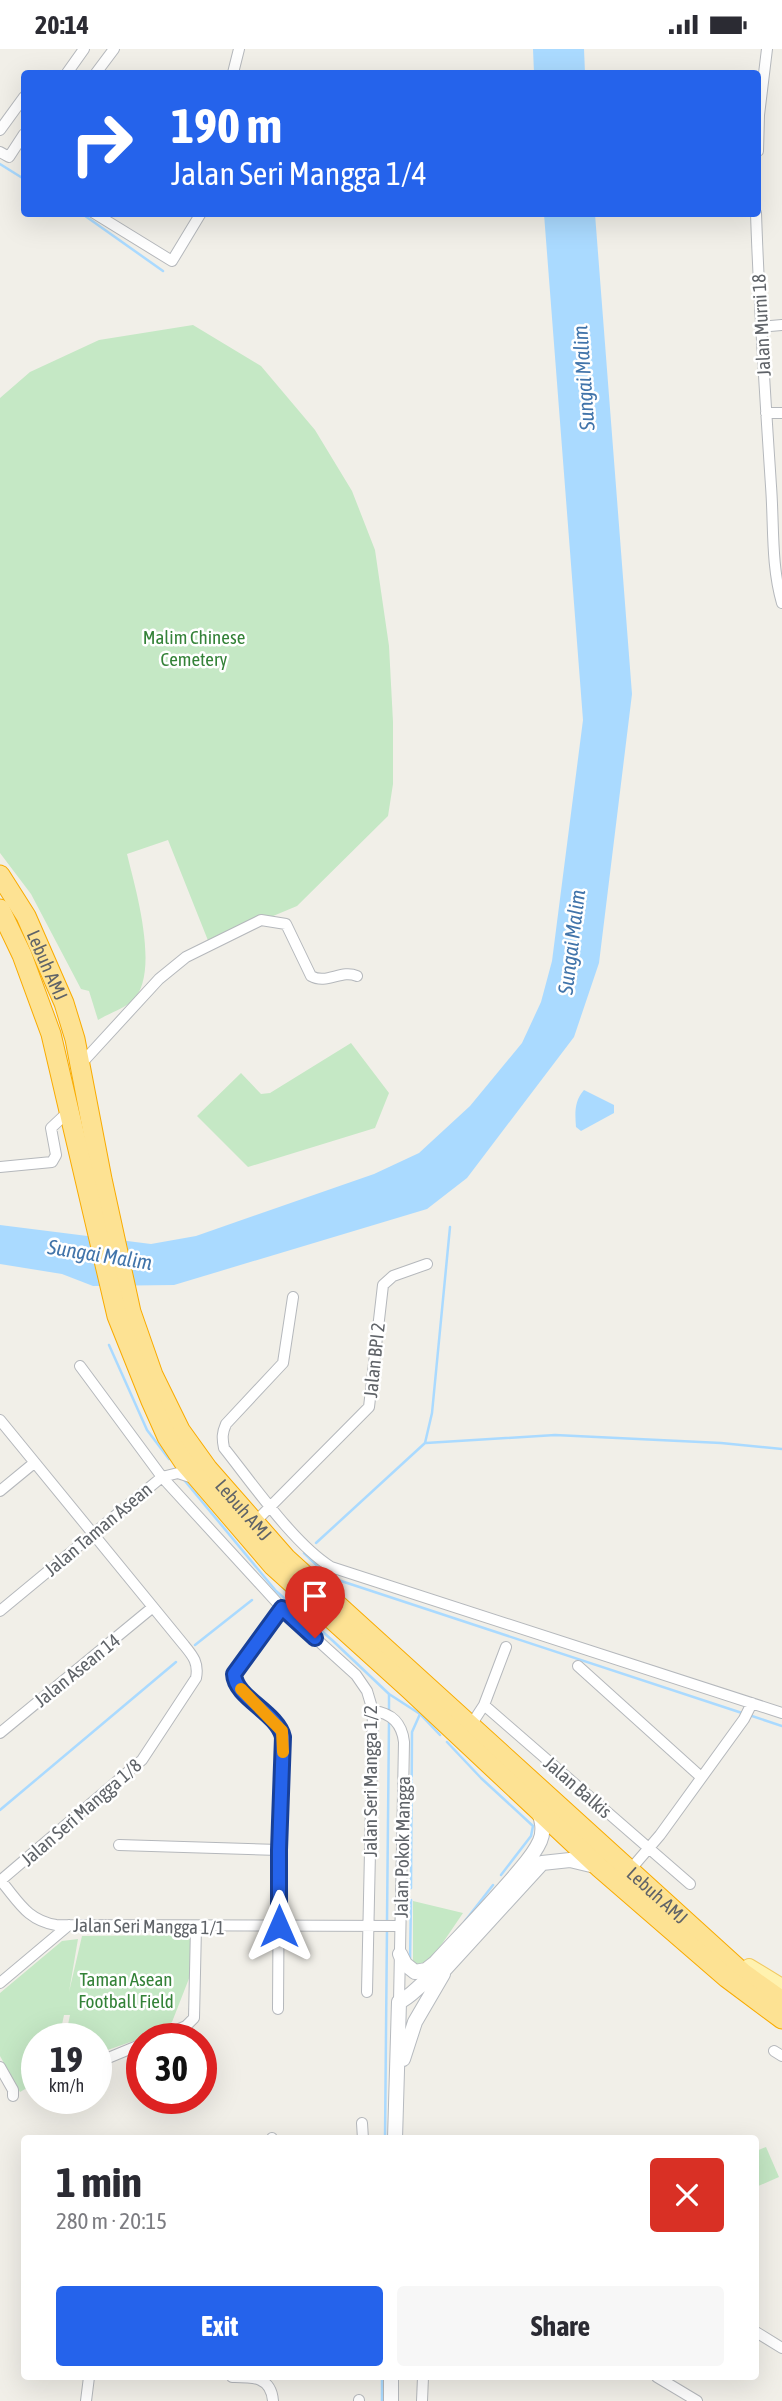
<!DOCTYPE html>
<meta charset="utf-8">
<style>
body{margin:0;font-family:"Asap Condensed",sans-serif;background:#f7f7f7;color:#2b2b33;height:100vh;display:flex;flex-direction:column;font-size:26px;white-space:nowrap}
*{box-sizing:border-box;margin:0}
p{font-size:23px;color:#7c7c81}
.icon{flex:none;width:38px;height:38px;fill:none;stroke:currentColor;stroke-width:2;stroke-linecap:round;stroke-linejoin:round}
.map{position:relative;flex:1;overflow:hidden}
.panel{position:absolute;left:21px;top:2086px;width:738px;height:245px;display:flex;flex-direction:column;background:#fff;border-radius:7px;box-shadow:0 7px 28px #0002}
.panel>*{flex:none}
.guide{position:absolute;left:21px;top:21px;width:740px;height:147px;border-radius:7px;box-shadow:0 7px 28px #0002;background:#2563eb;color:#fff;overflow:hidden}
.speed{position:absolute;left:21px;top:1974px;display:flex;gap:14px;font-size:35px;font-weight:700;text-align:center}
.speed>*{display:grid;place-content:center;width:91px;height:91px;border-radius:50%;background:#fff;box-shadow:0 7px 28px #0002;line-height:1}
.speed small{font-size:18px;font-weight:400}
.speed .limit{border:10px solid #d22;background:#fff;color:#111}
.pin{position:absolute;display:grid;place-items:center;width:60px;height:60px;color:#fff;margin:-72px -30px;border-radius:50% 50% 50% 0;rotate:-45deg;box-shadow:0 0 7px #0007}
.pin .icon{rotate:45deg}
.me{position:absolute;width:77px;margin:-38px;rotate:0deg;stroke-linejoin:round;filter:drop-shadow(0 0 5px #0008)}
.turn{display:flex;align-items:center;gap:24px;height:147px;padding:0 35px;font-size:32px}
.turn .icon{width:91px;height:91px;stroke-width:2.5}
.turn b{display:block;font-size:49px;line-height:60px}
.round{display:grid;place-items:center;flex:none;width:74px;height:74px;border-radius:7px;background:#f7f7f7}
.headline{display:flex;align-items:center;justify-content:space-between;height:119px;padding:0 35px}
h1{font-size:42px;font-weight:700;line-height:52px}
.primary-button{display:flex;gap:14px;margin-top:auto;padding:14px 35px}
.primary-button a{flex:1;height:80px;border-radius:7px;background:#2563eb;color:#fff;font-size:28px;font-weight:700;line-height:80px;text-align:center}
.primary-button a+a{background:#f7f7f7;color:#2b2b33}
.status{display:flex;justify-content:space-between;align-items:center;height:49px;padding:0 35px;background:#fff;direction:ltr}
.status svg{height:19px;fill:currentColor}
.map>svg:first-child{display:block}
</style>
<div class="status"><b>20:14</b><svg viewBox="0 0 49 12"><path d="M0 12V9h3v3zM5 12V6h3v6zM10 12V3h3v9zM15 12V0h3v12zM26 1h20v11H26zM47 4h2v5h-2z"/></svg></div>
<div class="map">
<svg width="782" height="2352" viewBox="0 0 782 2352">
<rect width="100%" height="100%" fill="#f1efe8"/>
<path fill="#c5e8c5" d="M193,276L261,317L315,381L352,442L375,501L389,597L393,673V735L388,767L297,857L209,894L168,791L127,805C135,838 162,928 131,953C122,960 108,965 98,971L89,942L81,940L31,845L0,804V349L30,323L99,291Z
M351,994L389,1044L375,1079L248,1118L197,1067L241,1024L261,1045L270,1044Z
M413,1852L463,1864L429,1914L423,1917L414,1916L413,1911Z
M189,1886L197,1909L172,1973L162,1982L96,2005V1990H65L70,1966H64L59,1990H37V2033L20,2043L0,2007V1944L62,1892L78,1890L69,1943L82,1887Z
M766,2098L779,2128L756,2138V2102Z"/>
<path fill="#aadaff" d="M533,0H584L585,24H534Z
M544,165H595L632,645L599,914L574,988L467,1129L427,1160L174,1236L93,1237L62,1225L0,1215V1176L151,1195L196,1187L374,1125L419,1104L470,1057L522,994L541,953L552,912L583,671Z
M584,1041L614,1056V1064L581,1082L576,1078C575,1065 574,1052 584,1041Z"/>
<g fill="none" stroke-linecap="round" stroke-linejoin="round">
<path stroke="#aadaff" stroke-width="2.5" d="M0,115L24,130
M81,164L163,222
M109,1296L147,1381L169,1410
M426,1394L555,1386L721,1394L782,1400
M185,1432L276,1542L332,1591L389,1645L420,1665L440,1686
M316,1494L425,1394L432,1364L450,1178
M304,1504L329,1528L742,1664
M195,1596L252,1551
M389,1662V1645
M749,1666L782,1677
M447,1693L481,1729L533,1777L531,1787L501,1826
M0,1761L176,1613
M411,1839L412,1683L420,1665
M387,1872L389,1672
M465,1872L493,1836
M410,1913L411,1851
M385,2090L387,1879
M382,2352V2328"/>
<defs>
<path id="street" d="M67,24L84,0
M96,24L114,0
M233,24L239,0
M0,81L24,48
M758,102L759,66L767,0
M0,103L9,108L24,85
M94,164L172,212L201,164
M756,164C759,256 765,346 771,437C774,477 771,516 782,554
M760,278L782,276
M766,364H782
M80,1016L159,930L186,908L261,871L286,875L311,927C327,936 341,920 357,927
M0,1118L52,1113L56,1106L51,1079L68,1063
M293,1248L283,1314L226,1375C222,1384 222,1389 224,1399C252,1434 294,1495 331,1518L782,1664
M80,1317L162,1428L282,1559L356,1626L367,1642L373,1662L367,1943
M0,1371L184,1596C193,1607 199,1614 196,1629L142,1711L0,1832
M0,1442L34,1414
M255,1473L369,1358L383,1236L393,1227L427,1215
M0,1562L162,1428L178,1424L193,1429
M578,1617L701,1728
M484,1656L506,1598
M373,1662C392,1664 402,1675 404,1693L399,1953
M471,1676L484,1656L690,1835
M0,1684L153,1558
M119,1796L279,1801
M630,1821L660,1786L744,1670L752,1654
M1,1832C19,1853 27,1871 56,1876L400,1877
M0,1934L69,1876
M278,1960L279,1801L283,1688L277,1675L237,1636L234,1629L235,1622L282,1559
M155,1990L186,1977L194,1969L196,1878
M774,2002L782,2007
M96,2014L142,1995
M0,2018L13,2041V2047
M362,2074L363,2090
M272,2090V2089
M756,2283L782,2299
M232,2328C252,2328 271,2327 273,2352
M657,2328L697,2352
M86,2352L89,2328
M359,2352V2351
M422,2352L423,2328"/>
<path id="secondary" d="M400,1905L405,1915L415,1923L426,1921L435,1914
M431,1927L430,1922L436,1913C462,1885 489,1857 514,1828C523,1817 534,1806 540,1792C544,1783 543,1770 537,1761
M403,2010L415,1973L443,1925
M395,2090L399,1953C412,1947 418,1937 429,1930C434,1926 440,1925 445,1920L542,1814L570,1811L595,1817
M391,2352V2328"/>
<path id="primary" d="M749,1918L782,1938"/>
<g id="highway">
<path id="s1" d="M0,826L26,867L64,954L75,990L102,1130L131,1263L153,1326L180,1381L208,1420L286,1509L743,1924L782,1952"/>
<path d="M0,860L22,906L51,985L117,1267L151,1352L167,1388L183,1412L273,1517L409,1640L600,1819L727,1929L782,1970"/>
</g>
</defs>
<use href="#street" stroke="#b5b8bc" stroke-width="12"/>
<use href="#secondary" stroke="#b6babf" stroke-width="16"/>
<use href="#primary" stroke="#f2c960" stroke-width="18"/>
<use href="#highway" stroke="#f9ab00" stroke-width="21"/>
<use href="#street" stroke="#fff" stroke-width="10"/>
<use href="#secondary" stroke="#fff" stroke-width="14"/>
<use href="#primary" stroke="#fff2af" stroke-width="16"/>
<use href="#highway" stroke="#fde293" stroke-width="19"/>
</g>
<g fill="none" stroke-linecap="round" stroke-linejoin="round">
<defs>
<path id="route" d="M279,1877V1801L283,1688C277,1663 235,1649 234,1625L282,1559L315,1589"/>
</defs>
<use href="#route" stroke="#184099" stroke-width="18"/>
<use href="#route" stroke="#2563eb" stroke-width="12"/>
<path stroke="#f59e0b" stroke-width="12" d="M241,1640L282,1682L283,1703"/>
</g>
<g text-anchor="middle" stroke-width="5" stroke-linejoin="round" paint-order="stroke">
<g font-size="19" fill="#5f6368" stroke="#fff">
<text transform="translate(761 276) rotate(-93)" y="7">Jalan Murni 18</text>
<text dy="7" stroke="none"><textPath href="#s1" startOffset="102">Lebuh AMJ</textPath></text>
<text transform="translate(374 1311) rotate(-84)" y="7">Jalan BPI 2</text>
<text dy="7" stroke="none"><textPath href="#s1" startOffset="690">Lebuh AMJ</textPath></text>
<text transform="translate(98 1480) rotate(-40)" y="7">Jalan Taman Asean</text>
<text transform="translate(77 1621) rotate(-39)" y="7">Jalan Asean 14</text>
<text transform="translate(370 1732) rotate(-90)" y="7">Jalan Seri Mangga 1/2</text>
<text transform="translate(578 1738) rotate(41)" y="7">Jalan Balkis</text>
<text transform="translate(81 1763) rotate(-41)" y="7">Jalan Seri Mangga 1/8</text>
<text transform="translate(402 1798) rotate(-89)" y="7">Jalan Pokok Mangga</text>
<text dy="7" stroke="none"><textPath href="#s1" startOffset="1256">Lebuh AMJ</textPath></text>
<text transform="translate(149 1877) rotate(1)" y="7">Jalan Seri Mangga 1/1</text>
</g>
<g font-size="19" fill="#348238" stroke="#fff">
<text x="194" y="595">Malim Chinese<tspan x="194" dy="22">Cemetery</tspan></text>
<text x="126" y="1937">Taman Asean<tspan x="126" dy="22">Football Field</tspan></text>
</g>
<g font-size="21" font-style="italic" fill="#4174aa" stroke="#fff">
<text transform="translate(584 329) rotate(-94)" y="7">Sungai Malim</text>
<text transform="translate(572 893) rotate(-83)" y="7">Sungai Malim</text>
<text transform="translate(100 1206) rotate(9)" y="7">Sungai Malim</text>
</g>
</g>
</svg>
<div class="speed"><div>19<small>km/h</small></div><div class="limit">30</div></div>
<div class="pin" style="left:315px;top:1589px;background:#d93025"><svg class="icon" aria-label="arrive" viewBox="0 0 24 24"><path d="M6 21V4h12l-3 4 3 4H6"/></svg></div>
<svg class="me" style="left:279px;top:1877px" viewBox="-20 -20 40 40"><path d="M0-17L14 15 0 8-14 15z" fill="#2563eb" stroke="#fff" stroke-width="4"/></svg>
<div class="guide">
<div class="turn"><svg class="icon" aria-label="right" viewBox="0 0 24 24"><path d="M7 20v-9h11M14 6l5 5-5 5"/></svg><div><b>190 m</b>Jalan Seri Mangga 1/4</div></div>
</div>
<section class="panel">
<div class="headline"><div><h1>1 min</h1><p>280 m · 20:15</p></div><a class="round" style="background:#d93025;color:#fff"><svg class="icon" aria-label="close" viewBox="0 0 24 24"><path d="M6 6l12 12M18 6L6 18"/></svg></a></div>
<div class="primary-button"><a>Exit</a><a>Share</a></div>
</section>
</div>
